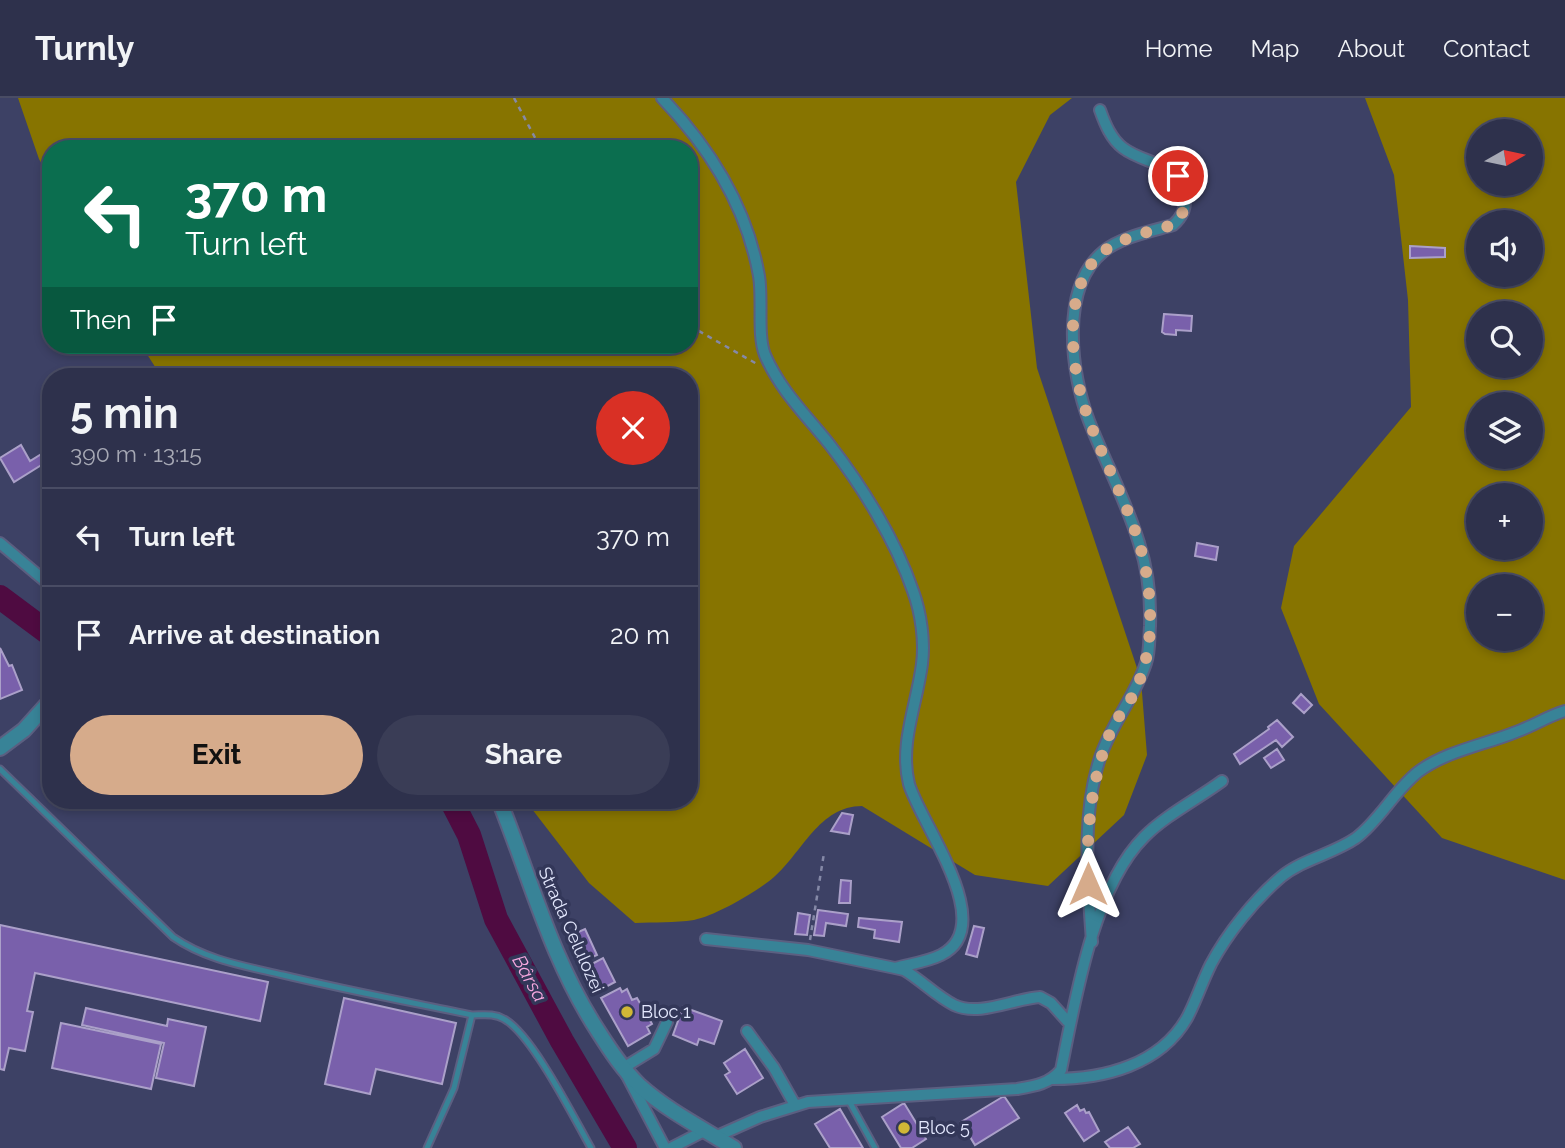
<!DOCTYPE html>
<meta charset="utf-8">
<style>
body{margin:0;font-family:Raleway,sans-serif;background:#3a3d56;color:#f1f3f6;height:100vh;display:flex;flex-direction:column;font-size:26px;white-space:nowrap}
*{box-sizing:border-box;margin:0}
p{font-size:23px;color:#a7a9b5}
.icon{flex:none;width:38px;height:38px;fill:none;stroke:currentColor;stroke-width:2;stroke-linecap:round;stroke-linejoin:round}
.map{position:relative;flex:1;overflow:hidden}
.side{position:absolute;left:42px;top:270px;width:656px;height:441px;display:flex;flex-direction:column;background:#2e314c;border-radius:28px;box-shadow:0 4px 10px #0003,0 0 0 2px #494c64}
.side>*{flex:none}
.top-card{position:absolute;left:42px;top:42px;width:656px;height:214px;border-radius:28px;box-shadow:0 4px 10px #0003,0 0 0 2px #494c64;background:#0b6e4f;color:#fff;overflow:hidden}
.needle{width:46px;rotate:81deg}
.tools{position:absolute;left:1466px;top:21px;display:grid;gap:14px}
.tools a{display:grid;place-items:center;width:77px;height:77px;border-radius:50%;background:#2e314c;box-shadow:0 4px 10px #0003,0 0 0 2px #494c64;font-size:35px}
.pin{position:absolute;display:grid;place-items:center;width:60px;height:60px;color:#fff;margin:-30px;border:4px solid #fff;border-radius:50%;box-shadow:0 2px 7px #0007}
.me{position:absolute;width:77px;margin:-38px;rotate:0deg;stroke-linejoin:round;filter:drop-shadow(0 0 5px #0008)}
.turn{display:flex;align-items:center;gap:24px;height:147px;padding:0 28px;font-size:32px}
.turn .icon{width:91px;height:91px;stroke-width:2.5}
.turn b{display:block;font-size:49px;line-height:60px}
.then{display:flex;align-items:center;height:66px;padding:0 28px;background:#0003;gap:14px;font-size:26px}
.round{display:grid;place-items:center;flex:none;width:74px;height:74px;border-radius:37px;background:#3a3d56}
.headline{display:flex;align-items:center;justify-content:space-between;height:119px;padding:0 28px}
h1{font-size:42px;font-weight:700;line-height:52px}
.action{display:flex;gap:14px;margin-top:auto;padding:14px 28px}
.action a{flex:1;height:80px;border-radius:42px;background:#d6ab8b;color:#111;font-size:28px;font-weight:700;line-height:80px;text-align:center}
.action a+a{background:#3a3d56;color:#f1f3f6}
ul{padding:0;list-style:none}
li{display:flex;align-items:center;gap:21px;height:98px;padding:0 28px;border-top:2px solid #494c64}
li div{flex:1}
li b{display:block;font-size:26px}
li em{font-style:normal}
header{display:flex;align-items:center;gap:42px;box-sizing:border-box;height:98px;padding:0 35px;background:#2e314c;border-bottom:2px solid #494c64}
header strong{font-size:33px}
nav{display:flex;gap:38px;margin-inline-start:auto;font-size:24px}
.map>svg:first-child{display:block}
</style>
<header>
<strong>Turnly</strong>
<nav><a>Home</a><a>Map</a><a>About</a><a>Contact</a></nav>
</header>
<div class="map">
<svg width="1565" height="1050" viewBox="0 0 1565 1050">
<rect width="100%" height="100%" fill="#3d4165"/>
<path fill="#877400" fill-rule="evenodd" d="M18,0H1072L1050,17L1016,84L1037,270L1141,582L1147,657L1124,717L1048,788L975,777L862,708C819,708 802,755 774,779C757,794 715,818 694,822C675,825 654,824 635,825L589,785L525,702H690V278H161L141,247H690V51H51V83L39,61Z
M1365,0H1565V782L1442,740L1319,606L1281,510L1294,448L1411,309L1408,202L1394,77ZM1479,33H1531V86H1479ZM1479,124H1531V177H1479ZM1479,215H1531V268H1479ZM1479,306H1531V359H1479ZM1479,397H1531V450H1479ZM1479,488H1531V541H1479Z"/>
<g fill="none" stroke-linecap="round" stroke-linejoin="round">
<path stroke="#4f0b41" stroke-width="24" d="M0,499L51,537
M451,702L469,737L496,821L562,943L625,1050"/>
</g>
<path fill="#7960ab" stroke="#aba0c9" stroke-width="2" d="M1479,137V156H1475L1474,145H1469L1468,139Z
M1410,148L1445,150V159L1410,160Z
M1164,216L1192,218L1191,233L1176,232V237L1165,236L1162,234Z
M21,347L30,363L51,350V361L14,384L0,360Z
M1197,445L1218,449L1216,462L1195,458Z
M0,550L9,568L12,567L22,592L0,601Z
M1301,596L1312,607L1304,615L1293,605Z
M1277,622L1293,639L1282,649L1276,642L1240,666L1234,656L1269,631L1268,629Z
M1277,651L1284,662L1271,670L1264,660Z
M842,715L853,717L849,736L831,733Z
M841,782L851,783L850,805H839Z
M818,812L848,816L846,828L826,825L824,838L814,837Z
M798,815L810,817L807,837L795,836Z
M859,820L902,824L899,844L874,840L875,832L858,829Z
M0,827L268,884L260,923L35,875L27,913L33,914L25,953L9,950L4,972L0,971Z
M974,828L984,830L977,859L966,856Z
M585,831L597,857L579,865L569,838Z
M603,860L615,884L602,891L590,867Z
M620,890L622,894L627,891L632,902L637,900L652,926L647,929L650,935L628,948L601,900Z
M344,900L456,925L442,986L376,971L370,996L325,986Z
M683,909L722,923L714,946L699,941L697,947L673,937Z
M86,910L167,928L168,921L206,929L194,988L156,980L164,945L82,927Z
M61,925L161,946L151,991L52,970Z
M745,951L763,980L737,996L725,977L730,974L724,965Z
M1004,998L1019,1020L975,1047L961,1024Z
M904,1005L926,1041L912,1050H901L882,1019Z
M1077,1007L1080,1013L1084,1011L1086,1015L1089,1014L1099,1033L1084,1043L1065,1015Z
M840,1011L863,1050H830L815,1026Z
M1128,1029L1140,1046L1133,1050H1110L1105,1044Z"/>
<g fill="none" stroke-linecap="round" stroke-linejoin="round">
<defs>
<path id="service" d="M0,671L173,839C206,862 245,868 283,877C346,892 409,904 472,917C483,917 494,915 504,921C532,936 574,1020 591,1050
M848,1001L875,1050
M427,1050L454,990L472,917"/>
<path id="minor" d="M662,0C710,50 747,110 759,178C763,201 757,237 765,257C780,292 806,317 830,347C862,388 896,443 913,493C921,515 925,543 922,566C917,606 899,646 909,686C920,725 1000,828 941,857C927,864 910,866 895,870
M0,445L51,488
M706,841L808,852L895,870L904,872C921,882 936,898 954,907C979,919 1013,901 1040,899L1051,905L1069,925
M1092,844C1088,785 1081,718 1100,660C1111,626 1135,599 1146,565C1150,554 1149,540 1150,528C1151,500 1148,472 1139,445C1126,402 1105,364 1089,323C1071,276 1059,189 1104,153C1121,139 1152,133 1173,127C1182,119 1186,111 1185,98C1181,64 1145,67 1123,50C1111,41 1105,26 1100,12
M747,933L774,970L795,1007
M1053,981C1104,981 1160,967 1187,920C1196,903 1202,884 1211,866C1227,836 1254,802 1281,779C1303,761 1333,756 1356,740C1380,722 1394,693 1418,674C1446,653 1484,647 1516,634C1533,628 1548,618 1565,613
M715,1039L760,1019L808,1004L1017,991C1035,988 1049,986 1061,972C1075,903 1093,790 1144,739C1166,717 1196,702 1222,683
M665,1050L623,970L654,951L667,924
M671,1050L706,1032"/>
<path id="tertiary" d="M0,650L24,632L51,602
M499,702C531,781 550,859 598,933C610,952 623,972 640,988C668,1013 702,1030 734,1050"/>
</defs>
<use href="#service" stroke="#5b5f81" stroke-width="9"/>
<use href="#minor" stroke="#5b5f81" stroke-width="14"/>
<use href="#tertiary" stroke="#5b5f81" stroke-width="18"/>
<path stroke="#8589a7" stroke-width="2.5" stroke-dasharray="5 5" stroke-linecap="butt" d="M514,0L541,51
M690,228L757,266
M810,842L824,755"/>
<use href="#service" stroke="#388397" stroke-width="5"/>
<use href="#minor" stroke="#388397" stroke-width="10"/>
<use href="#tertiary" stroke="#388397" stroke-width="14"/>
</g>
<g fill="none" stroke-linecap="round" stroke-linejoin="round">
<path stroke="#d6ab8b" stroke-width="12" stroke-dasharray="0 21.6" d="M1088,786C1086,735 1091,682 1110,635C1115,622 1125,611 1132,599C1143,578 1148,557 1150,533C1151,503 1148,474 1139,445C1126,402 1104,364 1089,322C1071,275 1059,188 1104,153C1122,139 1152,133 1173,127C1189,113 1187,96 1178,78"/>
</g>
<g fill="#d0b736" stroke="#333759" stroke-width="2.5">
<circle cx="627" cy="914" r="7"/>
<circle cx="904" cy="1030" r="7"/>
</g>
<g text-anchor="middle" stroke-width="7" stroke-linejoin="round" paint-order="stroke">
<g font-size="18" fill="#e4e8fe" stroke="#333759">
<text transform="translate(571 832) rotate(66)" y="6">Strada Celulozei</text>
</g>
<g font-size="18" fill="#e4e8fe" stroke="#333759" text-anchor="start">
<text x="641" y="920">Bloc 1</text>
<text x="918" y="1036">Bloc 5</text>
</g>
<g font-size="19" font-style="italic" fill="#f6a7df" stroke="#333759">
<text transform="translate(530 880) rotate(61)" y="7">Bârsa</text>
</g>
</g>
</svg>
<div class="tools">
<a><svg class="needle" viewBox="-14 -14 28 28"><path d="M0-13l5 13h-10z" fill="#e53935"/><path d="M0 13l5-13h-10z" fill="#a7a9b5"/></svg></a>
<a><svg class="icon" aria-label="sound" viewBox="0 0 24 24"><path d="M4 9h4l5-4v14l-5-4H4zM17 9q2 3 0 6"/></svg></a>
<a><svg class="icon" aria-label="search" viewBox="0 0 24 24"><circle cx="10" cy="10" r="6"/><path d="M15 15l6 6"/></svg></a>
<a><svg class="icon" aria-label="layers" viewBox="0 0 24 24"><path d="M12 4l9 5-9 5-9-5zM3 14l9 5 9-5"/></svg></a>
<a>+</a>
<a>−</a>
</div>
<div class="pin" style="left:1178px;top:78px;background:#d93025"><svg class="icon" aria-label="arrive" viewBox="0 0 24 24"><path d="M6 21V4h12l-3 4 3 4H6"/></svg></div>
<svg class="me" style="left:1088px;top:786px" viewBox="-20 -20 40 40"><path d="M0-17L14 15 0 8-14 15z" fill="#d6ab8b" stroke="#fff" stroke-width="4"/></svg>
<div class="top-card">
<div class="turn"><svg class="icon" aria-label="left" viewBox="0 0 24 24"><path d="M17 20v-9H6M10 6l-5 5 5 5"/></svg><div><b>370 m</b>Turn left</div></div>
<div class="then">Then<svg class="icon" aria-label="arrive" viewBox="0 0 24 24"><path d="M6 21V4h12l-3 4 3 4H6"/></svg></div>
</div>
<section class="side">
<div class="headline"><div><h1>5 min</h1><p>390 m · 13:15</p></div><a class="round" style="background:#d93025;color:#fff"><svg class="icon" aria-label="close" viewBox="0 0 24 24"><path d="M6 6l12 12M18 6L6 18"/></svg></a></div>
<ul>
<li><svg class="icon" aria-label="left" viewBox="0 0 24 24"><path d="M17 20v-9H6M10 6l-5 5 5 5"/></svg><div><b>Turn left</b></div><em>370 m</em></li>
<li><svg class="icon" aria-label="arrive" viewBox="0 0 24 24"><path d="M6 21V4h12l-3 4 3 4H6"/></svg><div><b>Arrive at destination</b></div><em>20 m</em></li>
</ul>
<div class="action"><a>Exit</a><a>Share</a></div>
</section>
</div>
